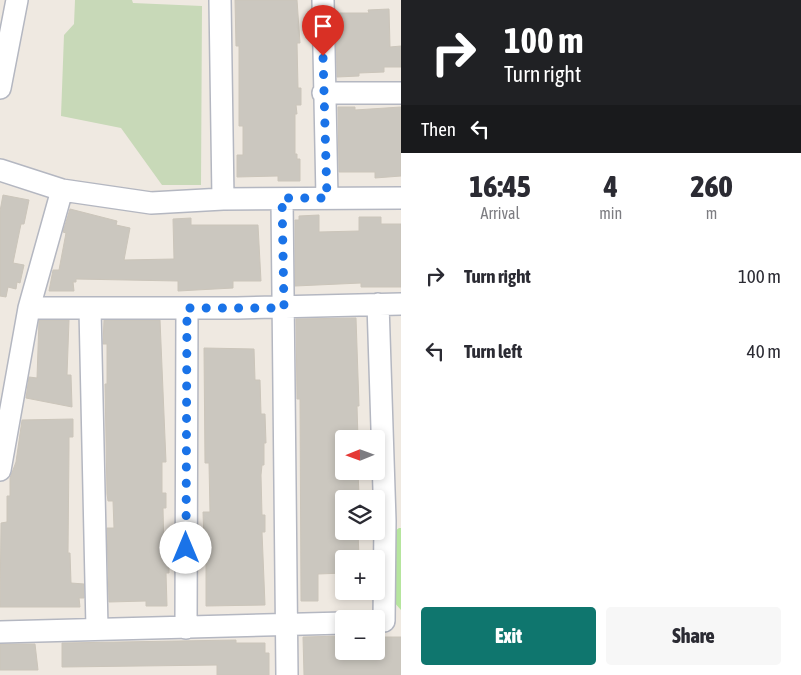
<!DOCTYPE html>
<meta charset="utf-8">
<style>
body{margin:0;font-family:"Asap Condensed",sans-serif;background:#f7f7f7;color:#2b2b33;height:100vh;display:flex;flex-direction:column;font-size:19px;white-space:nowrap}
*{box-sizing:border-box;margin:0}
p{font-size:16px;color:#7c7c81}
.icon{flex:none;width:28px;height:28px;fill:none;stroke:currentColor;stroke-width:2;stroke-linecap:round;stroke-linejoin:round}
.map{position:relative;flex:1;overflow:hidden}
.drawer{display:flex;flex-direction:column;background:#fff;width:400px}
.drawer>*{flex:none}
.guide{background:#202124;color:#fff;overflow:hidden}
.needle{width:32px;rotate:269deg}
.tools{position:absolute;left:335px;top:430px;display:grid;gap:10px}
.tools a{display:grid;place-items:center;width:50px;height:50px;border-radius:5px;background:#fff;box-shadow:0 2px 8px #0003;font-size:25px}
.pin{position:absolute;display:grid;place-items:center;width:42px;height:42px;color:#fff;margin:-51px -21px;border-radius:50% 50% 50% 0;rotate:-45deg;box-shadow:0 0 5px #0007}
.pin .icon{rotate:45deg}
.me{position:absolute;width:55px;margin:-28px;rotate:0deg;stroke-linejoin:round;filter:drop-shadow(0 0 4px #0008)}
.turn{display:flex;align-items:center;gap:18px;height:105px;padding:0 20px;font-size:22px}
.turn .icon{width:65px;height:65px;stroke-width:2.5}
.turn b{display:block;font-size:35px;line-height:42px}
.then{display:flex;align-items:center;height:48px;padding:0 20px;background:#0003;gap:10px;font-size:19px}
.eta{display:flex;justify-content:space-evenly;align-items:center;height:85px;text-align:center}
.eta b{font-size:30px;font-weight:800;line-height:35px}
.action{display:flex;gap:10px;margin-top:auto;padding:10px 20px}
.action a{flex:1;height:58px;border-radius:5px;background:#0f766e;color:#fff;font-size:20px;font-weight:800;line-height:58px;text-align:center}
.action a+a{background:#f7f7f7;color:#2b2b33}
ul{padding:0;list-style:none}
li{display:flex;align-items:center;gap:15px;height:75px;padding:0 20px}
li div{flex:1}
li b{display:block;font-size:19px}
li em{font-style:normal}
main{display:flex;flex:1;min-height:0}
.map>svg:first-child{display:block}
</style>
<main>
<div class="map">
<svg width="401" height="675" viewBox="0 0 401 675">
<rect width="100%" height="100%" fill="#efe9e1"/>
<path fill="#b6e59e" d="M399,528H401V610L393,601L390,535Z"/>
<path fill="#c8d9b8" d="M75,0H132L133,3L202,6L201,185H162L121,128L61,116L64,35L74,24Z"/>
<path fill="#cbc7bf" stroke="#cbc5ba" d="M235,0H297L300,43H297L298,88H301V105H296L297,114H295V154H297V159H300V181H278V176L237,177V155H243V126H239V46H236Z
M389,9L390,47L401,46V67H384V72L359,73V76L337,77L336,13H369L368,10Z
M338,107H355V110L401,107V176L375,178V172H339Z
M3,195L29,200L24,224H21L13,263L24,265L20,283L17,282L16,289L8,287L6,297L0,296V211Z
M70,209L117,221L116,225L130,228L124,260L174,259L173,219L191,218V225H258L261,281H233V288L178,291V281L76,279V282H73L74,291H49L53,270H59L66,233L63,232Z
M319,215V232L359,231V217H381V224H401V287H361V283L295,286V220H299V216Z
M356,318L359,406H357L358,439H344V471H358L359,496H357V499H344V531H358L359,559H344V573L318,574V601H301L300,399H297L296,319Z
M39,320H69L67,375H71L72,407L26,398L29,377L37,378Z
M104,320H160L166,462H162V493H166V508H163L164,549H165L166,556H169V573H166L167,606H146V601L109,602L107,528H114L113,501H108L107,494L105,384H107V344H103Z
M204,348L254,349L255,380H260L261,414H265L266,443H264V465H262L261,475L262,515H265V532H262L265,605L206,606V541H204L203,512H210L209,463H205Z
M73,419V437H69V448L68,553H70L71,583L84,584V598H79L80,607H0L1,523L7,522V496H10V478L16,462L22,420Z
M344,636V651H376V637H401V675H304L303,637Z
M236,640V643H265V653H269V675H217V665L62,667V643Z
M0,644H35L38,670H0Z"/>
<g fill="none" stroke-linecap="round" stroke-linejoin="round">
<defs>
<path id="minor" d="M220,0L223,199
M323,0L327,198
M0,88L17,0
M323,93H401
M0,170L62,190L151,203L223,199L401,198
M282,199L287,675
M378,304L385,521L384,621
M29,308H237L401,304
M90,309L97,628
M0,470L29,308L62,190
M186,628L187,308
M0,632L344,623"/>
</defs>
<use href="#minor" stroke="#b4b7c1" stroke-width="24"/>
<use href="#minor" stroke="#fff" stroke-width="21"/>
</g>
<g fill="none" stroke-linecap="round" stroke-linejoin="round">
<path stroke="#1a73e8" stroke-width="9" stroke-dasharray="0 16.2" d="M186,548L187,308H284L282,198H327L323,56"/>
</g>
</svg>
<div class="tools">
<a><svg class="needle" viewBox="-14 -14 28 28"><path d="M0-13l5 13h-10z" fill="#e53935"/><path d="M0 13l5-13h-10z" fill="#7c7c81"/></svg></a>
<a><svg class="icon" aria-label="layers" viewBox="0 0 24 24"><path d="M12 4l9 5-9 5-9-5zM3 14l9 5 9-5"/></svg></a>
<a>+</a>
<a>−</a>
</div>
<div class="pin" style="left:323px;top:56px;background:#d93025"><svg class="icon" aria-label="arrive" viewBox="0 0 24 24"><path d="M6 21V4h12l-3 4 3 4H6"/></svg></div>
<svg class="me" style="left:186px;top:548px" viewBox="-20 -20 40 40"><circle r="19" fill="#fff"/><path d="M0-13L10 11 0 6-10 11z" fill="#1a73e8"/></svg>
</div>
<section class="drawer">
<div class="guide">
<div class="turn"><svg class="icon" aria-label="right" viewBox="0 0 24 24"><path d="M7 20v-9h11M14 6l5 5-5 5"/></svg><div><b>100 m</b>Turn right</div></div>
<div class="then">Then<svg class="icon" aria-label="left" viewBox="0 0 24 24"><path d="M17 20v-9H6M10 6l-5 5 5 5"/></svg></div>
</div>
<div class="eta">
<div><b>16:45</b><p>Arrival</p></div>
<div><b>4</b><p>min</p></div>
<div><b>260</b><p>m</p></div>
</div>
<ul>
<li><svg class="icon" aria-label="right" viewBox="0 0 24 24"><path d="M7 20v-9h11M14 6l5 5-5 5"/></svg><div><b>Turn right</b></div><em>100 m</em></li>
<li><svg class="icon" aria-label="left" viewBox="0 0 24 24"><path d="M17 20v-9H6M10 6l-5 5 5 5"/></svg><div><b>Turn left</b></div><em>40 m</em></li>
</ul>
<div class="action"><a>Exit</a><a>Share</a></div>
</section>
</main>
